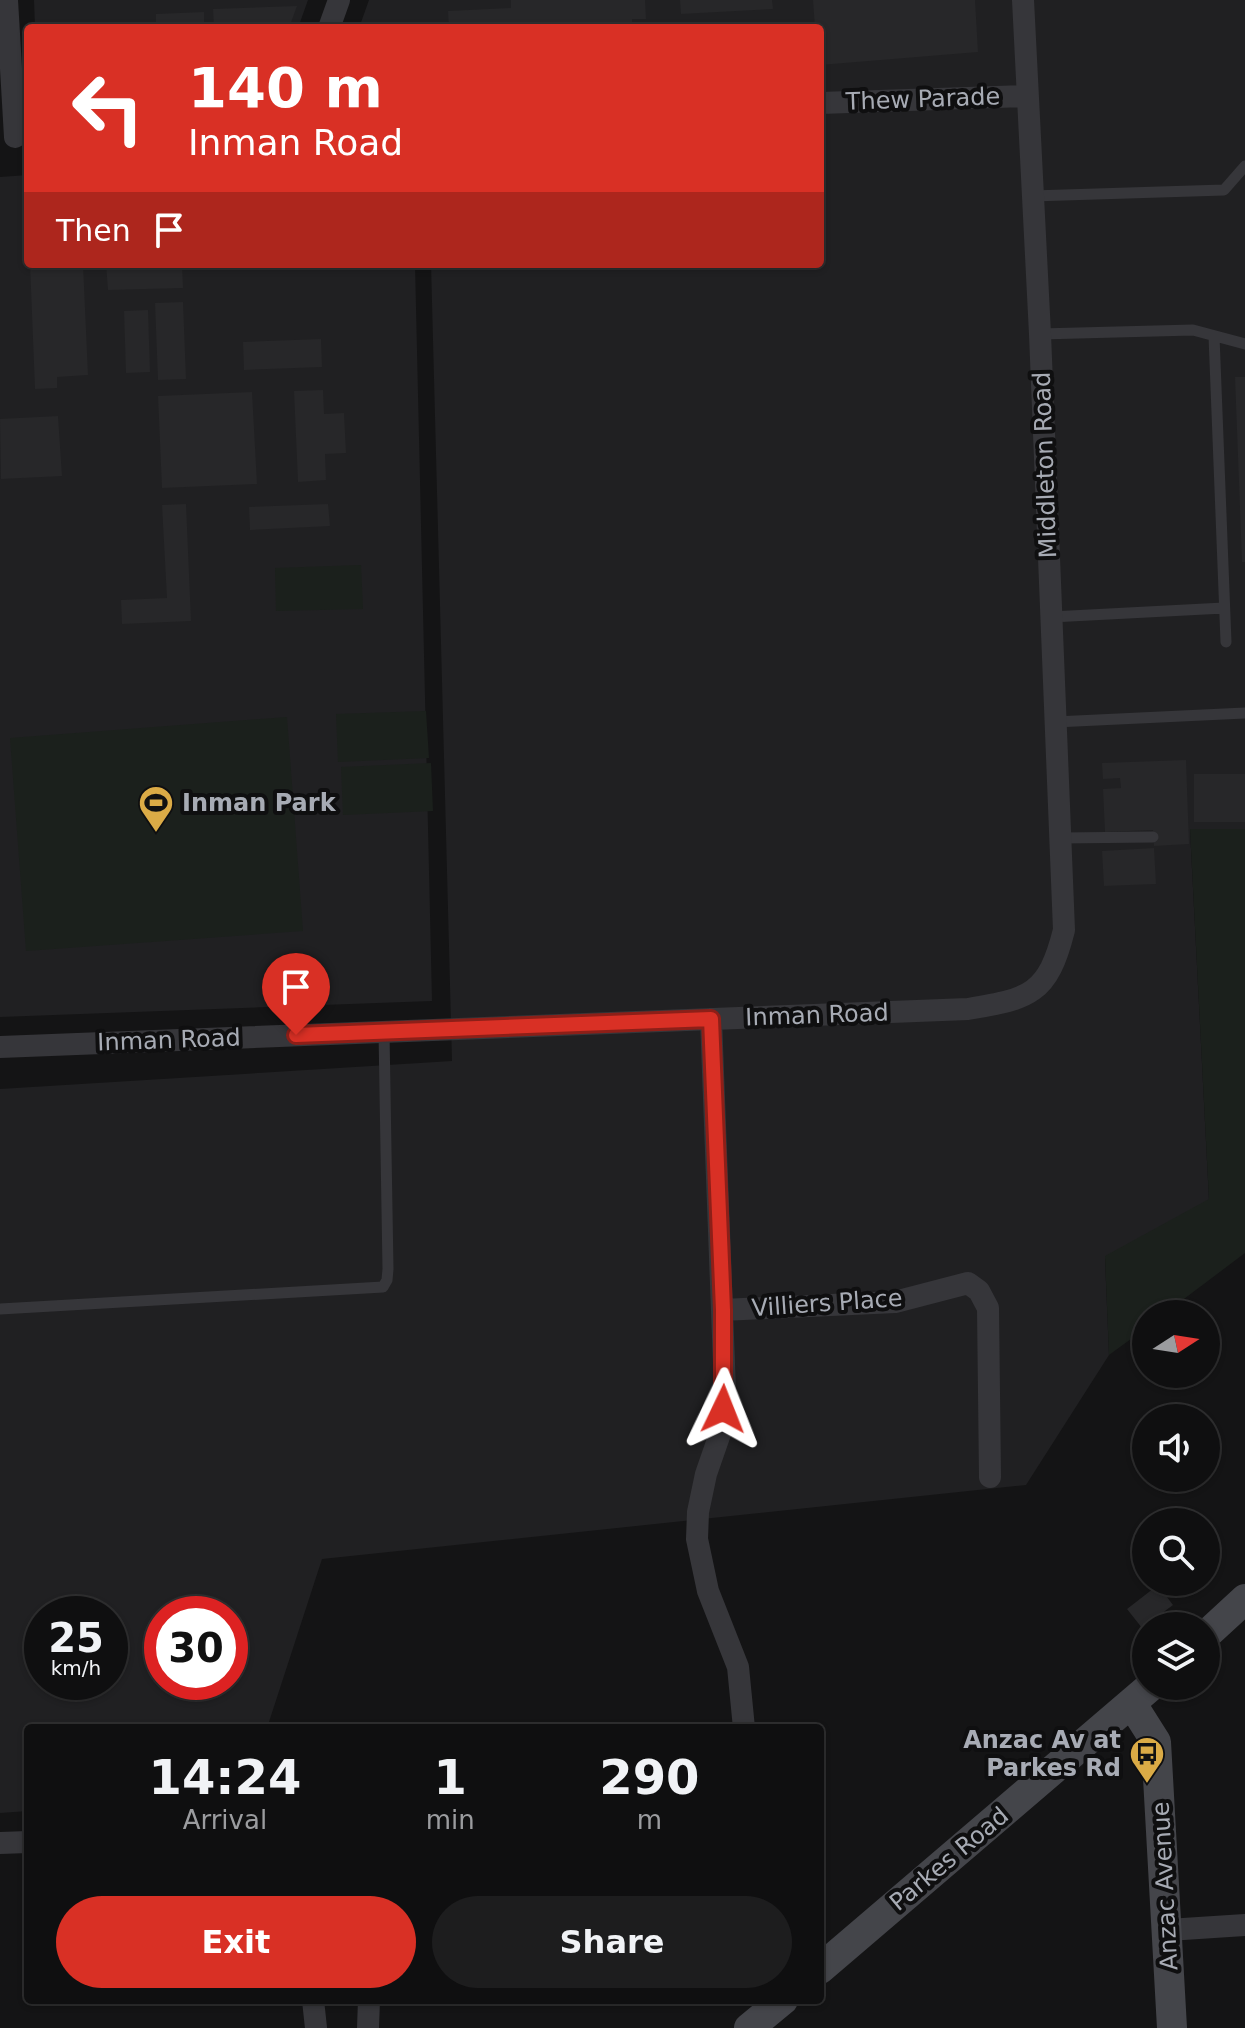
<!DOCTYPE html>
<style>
body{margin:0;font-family:"DejaVu Sans",sans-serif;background:#1d1d1e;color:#f1f3f6;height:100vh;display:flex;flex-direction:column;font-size:30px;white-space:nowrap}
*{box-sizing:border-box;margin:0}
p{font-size:26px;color:#9b9c9f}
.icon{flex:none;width:44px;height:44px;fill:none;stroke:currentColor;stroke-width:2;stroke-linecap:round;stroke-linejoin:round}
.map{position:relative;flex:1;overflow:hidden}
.side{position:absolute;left:24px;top:1724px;width:800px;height:280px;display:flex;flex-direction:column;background:#0f0f10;border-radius:8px;box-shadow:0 2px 6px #0004,0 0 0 2px #2f2f30}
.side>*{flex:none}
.top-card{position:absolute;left:24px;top:24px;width:800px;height:244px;border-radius:8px;box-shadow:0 2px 6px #0004,0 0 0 2px #2f2f30;background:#d93025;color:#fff;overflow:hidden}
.needle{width:52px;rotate:78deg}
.buttons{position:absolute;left:1132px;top:1300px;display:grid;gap:16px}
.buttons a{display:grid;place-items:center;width:88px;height:88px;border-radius:50%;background:#0f0f10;box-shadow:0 2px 6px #0004,0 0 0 2px #2f2f30;font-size:40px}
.speed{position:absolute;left:24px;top:1596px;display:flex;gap:16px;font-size:40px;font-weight:700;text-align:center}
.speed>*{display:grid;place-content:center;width:104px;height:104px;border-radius:50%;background:#0f0f10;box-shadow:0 2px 6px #0004,0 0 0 2px #2f2f30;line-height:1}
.speed small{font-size:20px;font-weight:400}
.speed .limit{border:12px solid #d22;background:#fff;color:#111}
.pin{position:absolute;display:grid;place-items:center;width:68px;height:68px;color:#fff;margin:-82px -34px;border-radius:50% 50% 50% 0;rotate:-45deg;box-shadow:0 0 8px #0007}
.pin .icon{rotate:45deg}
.me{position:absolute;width:88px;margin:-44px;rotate:2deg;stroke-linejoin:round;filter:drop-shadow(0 0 6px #0008)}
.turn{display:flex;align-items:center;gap:28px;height:168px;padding:0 32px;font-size:36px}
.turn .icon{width:104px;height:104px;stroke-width:2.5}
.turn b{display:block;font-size:56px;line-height:68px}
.then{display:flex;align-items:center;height:76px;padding:0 32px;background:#0003;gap:16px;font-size:30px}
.eta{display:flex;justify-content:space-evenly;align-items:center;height:136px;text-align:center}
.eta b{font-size:48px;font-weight:600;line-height:56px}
.button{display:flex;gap:16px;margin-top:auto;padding:16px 32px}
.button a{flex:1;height:92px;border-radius:48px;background:#d93025;color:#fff;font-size:32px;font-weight:600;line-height:92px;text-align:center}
.button a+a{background:#1d1d1e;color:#f1f3f6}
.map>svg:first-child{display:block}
</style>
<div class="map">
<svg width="1245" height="2028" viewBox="0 0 1245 2028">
<rect width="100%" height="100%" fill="#141415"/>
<path fill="#202022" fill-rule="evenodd" d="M34,0H308L298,28H35Z
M369,0H1245V829L1190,830L1209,1200L1105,1259L1109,1355L1026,1485L322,1559L267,1728H28V1811L0,1813V1089L452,1061L431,264H820V28H359ZM42,1614H110V1682H42ZM162,1614H230V1682H162Z
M28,175V264H415L432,1001L0,1017V177Z"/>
<path fill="#1b201c" d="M361,565L363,609L276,611L275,568Z
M426,711L429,758L338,762L336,714Z
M287,717L303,931L26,951L10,738Z
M431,763L433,811L343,815L341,767Z
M1190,829H1245V1253L1164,1314H1146V1328L1109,1355L1105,1256L1209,1199Z"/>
<path fill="#272729" d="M511,0H645L646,19H632V28H449L448,11L511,8Z
M680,0H772L773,9L681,14Z
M813,0H975L978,52L820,65V28H815Z
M297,6L289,28H214L213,9Z
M204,12V28H156V14Z
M30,264H83L88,375L57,377V388L35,389Z
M106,264H182L183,288L108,290Z
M183,302L186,379L158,380L155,303Z
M148,310L150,372L126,373L124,311Z
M321,339L322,367L244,370L243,342Z
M1235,377H1245V562H1242Z
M323,390L324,414L344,413L346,453L325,454L326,480L298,482L294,391Z
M252,392L257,484L162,488L158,396Z
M58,416L62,476L1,479L0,419Z
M186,504L191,621L122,624L121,600L167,598L162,505Z
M328,504L330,526L250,530L249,507Z
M1186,760L1189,844L1154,846L1153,830L1105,832L1103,789L1121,788L1120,778L1103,779L1102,763Z
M1194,774H1245V822H1194Z
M1154,848L1156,884L1104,886L1102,851Z
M1158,1585L1173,1605L1142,1628L1127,1609Z"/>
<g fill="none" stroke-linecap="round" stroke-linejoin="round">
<path stroke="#36363a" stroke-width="11" d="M1032,196L1224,190L1245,166
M1040,334L1193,330L1245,344
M1214,336L1226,642
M1051,617L1224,608
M1055,722L1245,713
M1060,838L1153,837
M0,1309L383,1287L387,1280L388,1269L384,1032"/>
<path stroke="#36363a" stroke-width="22" d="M7,0L15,137
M329,28L339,0
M820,103L1027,96
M711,1019L725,1390L722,1428L706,1474L698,1512L697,1539L708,1591L738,1667L744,1728
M0,1047L968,1009C1030,999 1048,994 1064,930L1040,334L1023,0
M723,1310L895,1302L968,1283L979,1291L988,1308L990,1477
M0,1843L28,1842
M1168,1930L1245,1925
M313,2000L316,2028
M368,2028L369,2000"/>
<path stroke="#44454a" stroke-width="30" d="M1206,1635L1245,1599
M1132,1704L1156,1742L1172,2028
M820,1969L1151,1686
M749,2028L783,2000"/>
</g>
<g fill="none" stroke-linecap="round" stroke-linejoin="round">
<defs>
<path id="route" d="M296,1035L711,1019L723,1310V1409"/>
</defs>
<use href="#route" stroke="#8d1f18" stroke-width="20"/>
<use href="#route" stroke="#d93025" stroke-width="14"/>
</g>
<defs>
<symbol id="stadium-pin" viewBox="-11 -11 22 30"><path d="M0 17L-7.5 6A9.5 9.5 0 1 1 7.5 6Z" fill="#dbab46" stroke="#0f0f10"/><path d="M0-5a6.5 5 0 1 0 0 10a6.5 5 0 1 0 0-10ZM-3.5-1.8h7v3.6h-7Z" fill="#111"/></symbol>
<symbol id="bus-pin" viewBox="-11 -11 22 30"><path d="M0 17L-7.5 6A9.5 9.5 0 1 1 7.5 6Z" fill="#dbab46" stroke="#0f0f10"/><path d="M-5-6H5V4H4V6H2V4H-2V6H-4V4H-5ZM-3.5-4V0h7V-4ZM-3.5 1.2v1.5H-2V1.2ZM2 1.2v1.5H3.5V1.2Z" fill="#111"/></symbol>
</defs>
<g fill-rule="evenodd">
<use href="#stadium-pin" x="136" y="783" width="40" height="54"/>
<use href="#bus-pin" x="1127" y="1734" width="40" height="54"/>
</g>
<g text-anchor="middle" stroke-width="8" stroke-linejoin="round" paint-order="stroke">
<g font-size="24" fill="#a7abb4" stroke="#0f0f10">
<text transform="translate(923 99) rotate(-2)" y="8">Thew Parade</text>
<text transform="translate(1045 465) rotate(-92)" y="8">Middleton Road</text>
<text transform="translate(817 1015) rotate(-2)" y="8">Inman Road</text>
<text transform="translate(169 1040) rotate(-2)" y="8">Inman Road</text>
<text transform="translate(827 1303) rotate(-4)" y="8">Villiers Place</text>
<text transform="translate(949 1859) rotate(-40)" y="8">Parkes Road</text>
<text transform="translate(1165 1886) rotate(-93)" y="8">Anzac Avenue</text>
</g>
<g font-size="24" font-weight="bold" fill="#a7abb4" stroke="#0f0f10" text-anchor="start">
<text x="182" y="811">Inman Park</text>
<text x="1121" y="1748" text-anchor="end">Anzac Av at<tspan x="1121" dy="28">Parkes Rd</tspan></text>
</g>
</g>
</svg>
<div class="buttons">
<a><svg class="needle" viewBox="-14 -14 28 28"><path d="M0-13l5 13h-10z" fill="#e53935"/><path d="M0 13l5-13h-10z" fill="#9b9c9f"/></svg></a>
<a><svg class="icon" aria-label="sound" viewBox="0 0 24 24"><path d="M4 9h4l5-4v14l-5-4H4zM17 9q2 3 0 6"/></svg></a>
<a><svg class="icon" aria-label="search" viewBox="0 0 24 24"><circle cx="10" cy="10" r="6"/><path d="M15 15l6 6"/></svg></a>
<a><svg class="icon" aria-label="layers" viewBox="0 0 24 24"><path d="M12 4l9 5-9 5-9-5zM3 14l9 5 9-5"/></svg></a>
</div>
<div class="speed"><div>25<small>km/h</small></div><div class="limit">30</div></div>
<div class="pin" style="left:296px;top:1035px;background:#d93025"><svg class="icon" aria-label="arrive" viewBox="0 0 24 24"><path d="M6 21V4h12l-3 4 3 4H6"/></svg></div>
<svg class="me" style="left:723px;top:1409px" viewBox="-20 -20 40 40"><path d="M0-17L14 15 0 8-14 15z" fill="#d93025" stroke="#fff" stroke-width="4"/></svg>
<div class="top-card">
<div class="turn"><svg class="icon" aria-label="left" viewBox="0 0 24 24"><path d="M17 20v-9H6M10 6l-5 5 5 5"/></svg><div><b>140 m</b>Inman Road</div></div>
<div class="then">Then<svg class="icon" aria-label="arrive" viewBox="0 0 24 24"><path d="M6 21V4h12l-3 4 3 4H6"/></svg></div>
</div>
<section class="side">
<div class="eta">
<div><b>14:24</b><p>Arrival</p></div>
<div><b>1</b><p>min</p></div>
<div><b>290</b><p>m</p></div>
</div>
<div class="button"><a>Exit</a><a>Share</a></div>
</section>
</div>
